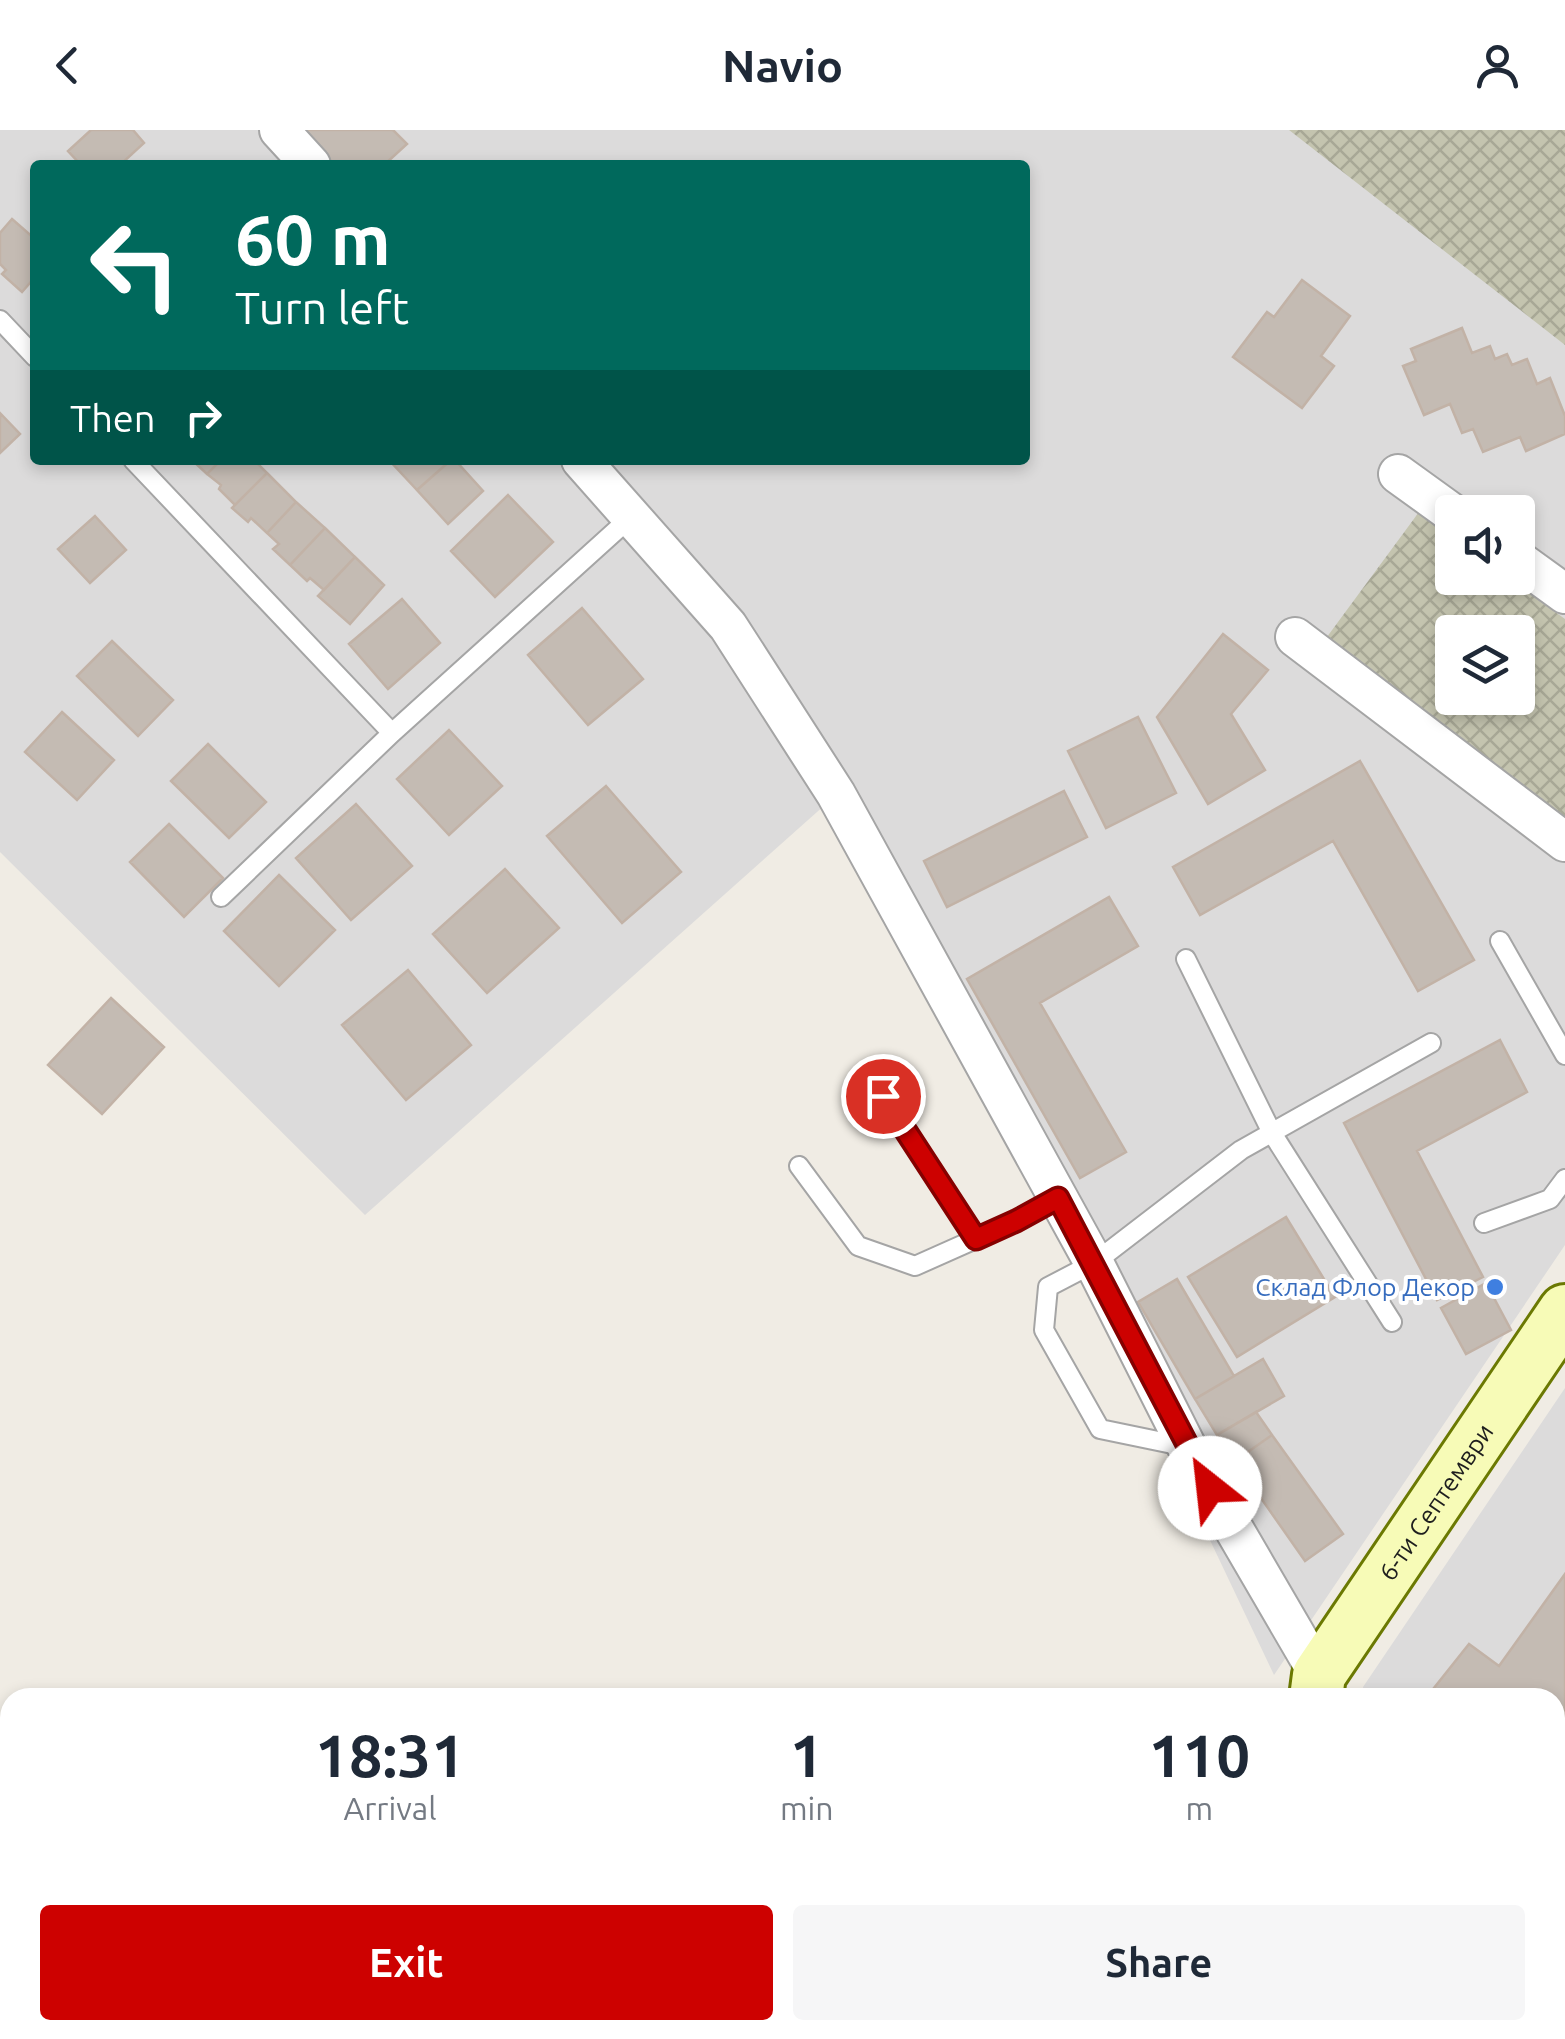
<!DOCTYPE html>
<meta charset="utf-8">
<style>
body{margin:0;font-family:Ubuntu,sans-serif;background:#f6f6f7;color:#1f2937;height:100vh;display:flex;flex-direction:column;font-size:38px;white-space:nowrap}
*{box-sizing:border-box;margin:0}
p{font-size:32px;color:#747a83}
.icon{flex:none;width:55px;height:55px;fill:none;stroke:currentColor;stroke-width:2;stroke-linecap:round;stroke-linejoin:round}
.map{position:relative;flex:1;overflow:hidden}
.drawer{position:absolute;left:0px;top:1558px;width:1565px;height:352px;display:flex;flex-direction:column;background:#fff;border-radius:30px 30px 0 0;box-shadow:0 5px 15px #0003}
.drawer>*{flex:none}
.hud{position:absolute;left:30px;top:30px;width:1000px;height:305px;border-radius:10px;box-shadow:0 5px 15px #0003;background:#00695c;color:#fff;overflow:hidden}
.controls{position:absolute;left:1435px;top:365px;display:grid;gap:20px}
.controls a{display:grid;place-items:center;width:100px;height:100px;border-radius:10px;background:#fff;box-shadow:0 5px 15px #0003;font-size:50px}
.pin{position:absolute;display:grid;place-items:center;width:85px;height:85px;color:#fff;margin:-42px;border:5px solid #fff;border-radius:50%;box-shadow:0 2px 10px #0007}
.me{position:absolute;width:110px;margin:-55px;rotate:331deg;stroke-linejoin:round;filter:drop-shadow(0 0 8px #0008)}
.turn{display:flex;align-items:center;gap:35px;height:210px;padding:0 40px;font-size:45px}
.turn .icon{width:130px;height:130px;stroke-width:2.5}
.turn b{display:block;font-size:70px;line-height:85px}
.then{display:flex;align-items:center;height:95px;padding:0 40px;background:#0003;gap:20px;font-size:38px}
.eta{display:flex;justify-content:space-evenly;align-items:center;height:170px;text-align:center}
.eta b{font-size:60px;font-weight:600;line-height:70px}
.action{display:flex;gap:20px;margin-top:auto;padding:20px 40px}
.action a{flex:1;height:115px;border-radius:10px;background:#cd0100;color:#fff;font-size:40px;font-weight:600;line-height:115px;text-align:center}
.action a+a{background:#f6f6f7;color:#1f2937}
header{display:flex;justify-content:space-between;align-items:center;height:130px;padding:0 40px;background:#fff;font-size:45px;font-weight:600}
.map>svg:first-child{display:block}
</style>
<header><svg class="icon" aria-label="back" viewBox="0 0 24 24"><path d="M15 5l-7 7 7 7"/></svg>Navio<svg class="icon" aria-label="person" viewBox="0 0 24 24"><circle cx="12" cy="8" r="4"/><path d="M4 21q1-7 8-7t8 7"/></svg></header>
<div class="map">
<svg width="1565" height="1909" viewBox="0 0 1565 1909">
<defs>
<pattern id="industrial-grid" width="8" height="8" patternUnits="userSpaceOnUse" patternTransform="scale(2.5)"><rect width="8" height="8" fill="#e9d6e5"/><path d="M0 4h8M4 0v8" fill="none" stroke="#c7b7c4"/></pattern>
<pattern id="construction-cross-hatch" width="8" height="8" patternUnits="userSpaceOnUse" patternTransform="scale(2.5)"><rect width="8" height="8" fill="#c4c4af"/><path d="M0 0l8 8M0 8l8-8" fill="none" stroke="#a8a896"/></pattern>
</defs>
<rect width="100%" height="100%" fill="#f0ece4"/>
<path fill="#dcdbdb" fill-rule="evenodd" d="M0,0H1565V1115L1274,1545L1088,1153L826,674L365,1085L0,722ZM35,35H1025V330H35ZM1452,382H1518V448H1452ZM1452,502H1518V568H1452Z
M1565,1258V1691L1555,1693V1568L1365,1567L1363,1557Z"/>
<path fill="url(#industrial-grid)" d="M165,1900H1323L1324,1909H166Z"/>
<path fill="url(#construction-cross-hatch)" fill-rule="evenodd" d="M1290,0H1565V215L1289,0Z
M1419,382L1452,406V448H1508L1565,489V690L1324,511ZM1452,502H1518V568H1452Z"/>
<path fill="#c4bbb3" stroke="#c2b2a6" stroke-width="2.5" d="M91,0H133L144,13L120,35H81L68,21Z
M300,0H393L407,14L384,35H333Z
M12,89L35,109V147L22,162L2,144L6,140L0,134V103Z
M1302,150L1350,186L1321,226L1334,236L1302,278L1233,227L1267,182L1274,187Z
M1462,198L1472,223L1490,216L1495,229L1507,224L1512,235L1527,229L1537,254L1550,248L1565,286V304L1526,321L1520,307L1483,322L1473,299L1462,303L1450,274L1424,285L1403,236L1416,231L1411,219Z
M0,283L20,304L0,323Z
M192,330H221L207,344Z
M221,330H254L267,343L235,375L219,359L221,355L207,344Z
M389,330H451L417,360Z
M451,330H455L483,361L448,394L417,360Z
M267,343L296,372L267,403L251,388L248,392L232,378Z
M508,365L553,412L495,467L451,421Z
M296,372L325,398L290,435L273,419L279,414L267,403Z
M95,386L126,420L90,453L58,419Z
M325,398L355,427L324,460L310,448L307,451L290,435Z
M355,427L384,455L350,494L318,466Z
M402,469L440,513L388,559L349,514Z
M582,478L643,549L588,595L528,525Z
M1223,504L1268,540L1231,584L1265,640L1208,674L1157,587Z
M112,511L173,570L138,606L77,546Z
M62,582L114,630L77,670L25,622Z
M1138,587L1176,663L1106,698L1068,621Z
M449,600L502,656L449,705L397,649Z
M208,614L266,672L229,708L171,651Z
M1360,631L1474,830L1418,861L1333,711L1200,785L1173,737Z
M606,656L681,742L622,793L547,706Z
M1064,661L1087,707L947,777L924,731Z
M356,674L412,736L351,790L296,728Z
M169,694L223,748L184,787L130,732Z
M505,739L559,798L487,863L433,804Z
M279,745L335,800L279,856L224,801Z
M1109,767L1138,816L1040,873L1126,1022L1080,1048L967,849Z
M408,840L471,915L406,970L342,895Z
M111,868L164,917L102,984L48,935Z
M1500,910L1527,962L1417,1021L1483,1147L1437,1170L1344,993Z
M1286,1087L1335,1167L1237,1227L1188,1147Z
M1177,1149L1234,1246L1195,1269L1138,1172Z
M1486,1153L1511,1200L1466,1224L1441,1178Z
M1263,1229L1284,1266L1217,1305L1195,1269Z
M1256,1282L1272,1305L1235,1331L1217,1305Z
M1272,1305L1343,1404L1305,1431L1235,1331Z
M1565,1444V1610L1555,1625V1568H1426L1469,1514L1499,1536Z"/>
<g fill="none" stroke-linecap="round" stroke-linejoin="round">
<defs>
<path id="lane" d="M0,190L35,227
M133,330L392,603L632,386
M221,767L392,603
M1500,811L1565,925
M1186,829L1272,1003L1392,1192
M883,966L977,1109
M799,1036L858,1116L915,1136L1016,1091L1058,1068
M1484,1093L1550,1069L1565,1049
M1187,1317L1100,1299L1044,1200L1048,1157L1094,1133L1241,1020L1431,913
M251,1900L252,1909"/>
<path id="street" d="M279,0L311,35
M581,330L728,496L836,664L1094,1133L1192,1327L1319,1545
M1398,344L1452,383
M1518,430L1565,464
M1295,507L1565,712"/>
<g id="secondary">
<path id="s1" d="M1316,1568L1319,1545L1565,1181"/>
<path d="M1357,1900L1358,1909"/>
</g>
</defs>
<use href="#lane" stroke="#a5a5a5" stroke-width="22"/>
<use href="#street" stroke="#a5a5a5" stroke-width="42"/>
<use href="#secondary" stroke="#6b7902" stroke-width="58"/>
<use href="#lane" stroke="#fff" stroke-width="18"/>
<use href="#street" stroke="#fff" stroke-width="38"/>
<use href="#secondary" stroke="#f7fbb7" stroke-width="52"/>
</g>
<g fill="none" stroke-linecap="round" stroke-linejoin="round">
<defs>
<path id="route" d="M883,966L976,1109L1016,1091L1058,1068L1210,1358"/>
</defs>
<use href="#route" stroke="#850100" stroke-width="25"/>
<use href="#route" stroke="#cd0100" stroke-width="18"/>
</g>
<circle fill="#3f7fe0" stroke="#fff" stroke-width="4" cx="1495" cy="1157" r="10"/>
<g text-anchor="middle" stroke-width="8" stroke-linejoin="round" paint-order="stroke">
<g font-size="25" fill="#366cbe" stroke="#fff" text-anchor="end">
<text x="1475" y="1166">Склад Флор Декор</text>
</g>
<g font-size="25" fill="#1e1e1e" stroke="#fff">
<text dy="9" stroke="none"><textPath href="#s1" startOffset="232">6-ти Септември</textPath></text>
</g>
</g>
</svg>
<div class="controls">
<a><svg class="icon" aria-label="sound" viewBox="0 0 24 24"><path d="M4 9h4l5-4v14l-5-4H4zM17 9q2 3 0 6"/></svg></a>
<a><svg class="icon" aria-label="layers" viewBox="0 0 24 24"><path d="M12 4l9 5-9 5-9-5zM3 14l9 5 9-5"/></svg></a>
</div>
<div class="pin" style="left:883px;top:966px;background:#d93025"><svg class="icon" aria-label="arrive" viewBox="0 0 24 24"><path d="M6 21V4h12l-3 4 3 4H6"/></svg></div>
<svg class="me" style="left:1210px;top:1358px" viewBox="-20 -20 40 40"><circle r="19" fill="#fff"/><path d="M0-13L10 11 0 6-10 11z" fill="#cd0100"/></svg>
<div class="hud">
<div class="turn"><svg class="icon" aria-label="left" viewBox="0 0 24 24"><path d="M17 20v-9H6M10 6l-5 5 5 5"/></svg><div><b>60 m</b>Turn left</div></div>
<div class="then">Then<svg class="icon" aria-label="right" viewBox="0 0 24 24"><path d="M7 20v-9h11M14 6l5 5-5 5"/></svg></div>
</div>
<section class="drawer">
<div class="eta">
<div><b>18:31</b><p>Arrival</p></div>
<div><b>1</b><p>min</p></div>
<div><b>110</b><p>m</p></div>
</div>
<div class="action"><a>Exit</a><a>Share</a></div>
</section>
</div>
